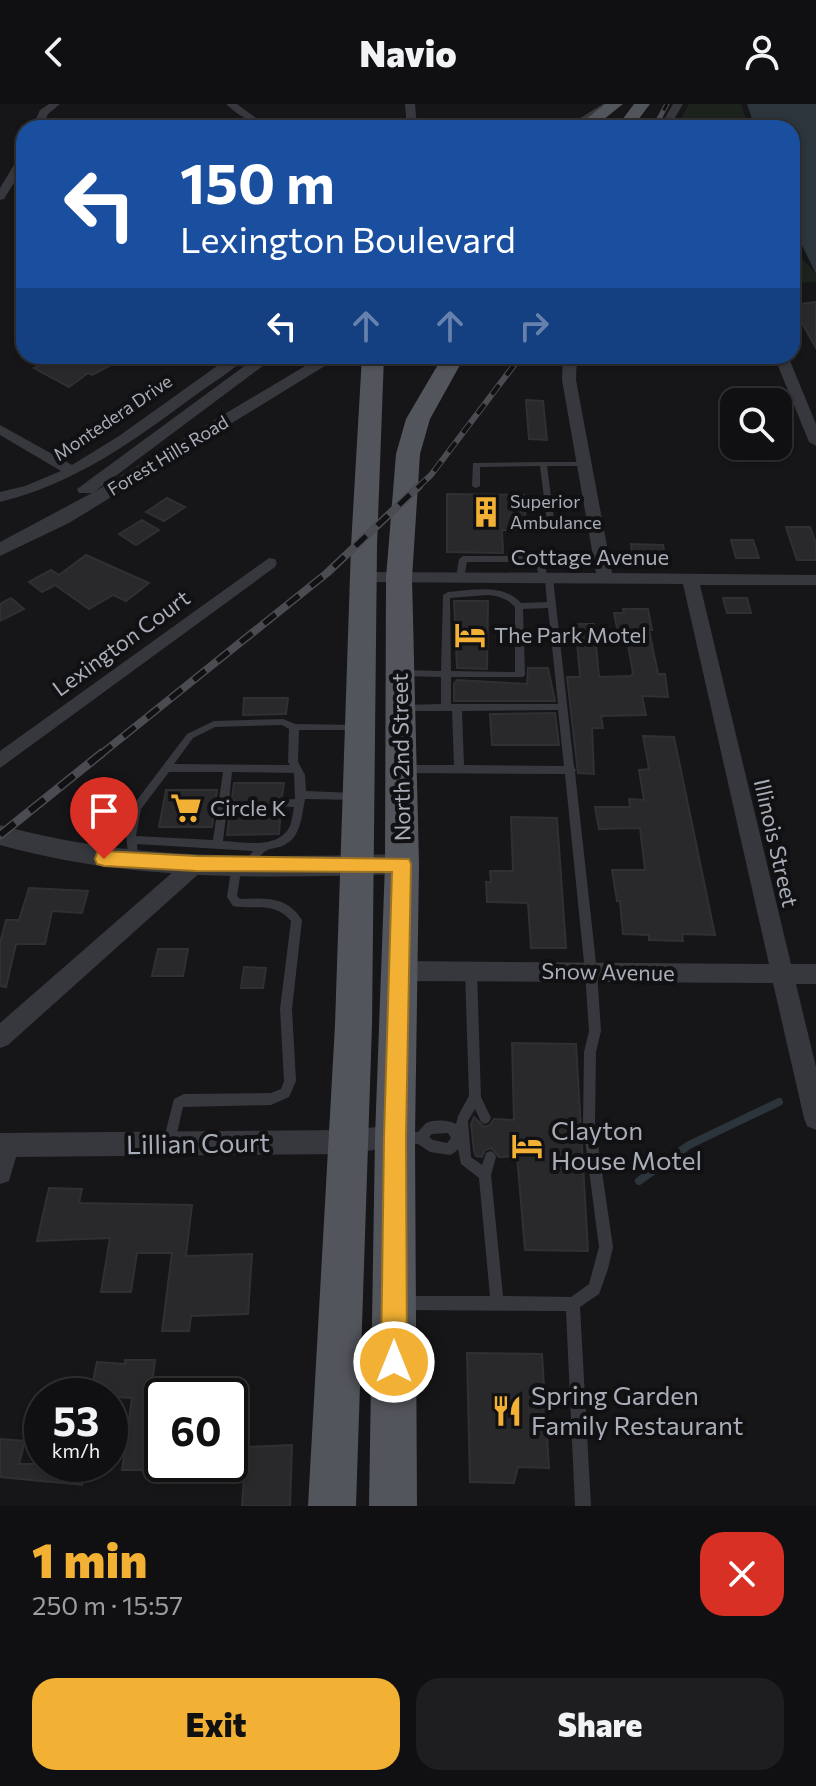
<!DOCTYPE html>
<meta charset="utf-8">
<style>
body{margin:0;font-family:Commissioner,sans-serif;background:#1e1e20;color:#f1f3f6;height:100vh;display:flex;flex-direction:column;font-size:30px;white-space:nowrap}
*{box-sizing:border-box;margin:0}
p{font-size:26px;color:#9c9d9f}
.icon{flex:none;width:44px;height:44px;fill:none;stroke:currentColor;stroke-width:2;stroke-linecap:round;stroke-linejoin:round}
.map{position:relative;height:1402px;overflow:hidden}
.details{display:flex;flex-direction:column;background:#101012;flex:1}
.details>*{flex:none}
.top-card{position:absolute;left:16px;top:16px;width:784px;height:244px;border-radius:24px;box-shadow:0 2px 6px #0004,0 0 0 2px #303032;background:#1a4fa0;color:#fff;overflow:hidden}
.buttons{position:absolute;left:720px;top:284px;display:grid;gap:16px}
.buttons a{display:grid;place-items:center;width:72px;height:72px;border-radius:16px;background:#101012;box-shadow:0 2px 6px #0004,0 0 0 2px #303032;font-size:40px}
.speed{position:absolute;left:24px;top:1274px;display:flex;gap:16px;font-size:40px;font-weight:700;text-align:center}
.speed>*{display:grid;place-content:center;width:104px;height:104px;border-radius:50%;background:#101012;box-shadow:0 2px 6px #0004,0 0 0 2px #303032;line-height:1}
.speed small{font-size:20px;font-weight:400}
.speed .limit{border:4px solid #111;border-radius:12px;background:#fff;color:#111}
.pin{position:absolute;display:grid;place-items:center;width:68px;height:68px;color:#fff;margin:-82px -34px;border-radius:50% 50% 50% 0;rotate:-45deg;box-shadow:0 0 8px #0007}
.pin .icon{rotate:45deg}
.me{position:absolute;width:88px;margin:-44px;rotate:0deg;stroke-linejoin:round;filter:drop-shadow(0 0 6px #0008)}
.turn{display:flex;align-items:center;gap:28px;height:168px;padding:0 32px;font-size:36px}
.turn .icon{width:104px;height:104px;stroke-width:2.5}
.turn b{display:block;font-size:56px;line-height:68px}
.lanes{display:flex;align-items:center;height:76px;padding:0 32px;background:#0003;justify-content:center;gap:40px;direction:ltr}
.lanes .off{opacity:.35}
.round{display:grid;place-items:center;flex:none;width:84px;height:84px;border-radius:24px;background:#1e1e20}
.head{display:flex;align-items:center;justify-content:space-between;height:136px;padding:0 32px}
h1{font-size:48px;font-weight:800;line-height:60px;color:#f2b134}
.button{display:flex;gap:16px;margin-top:auto;padding:16px 32px}
.button a{flex:1;height:92px;border-radius:24px;background:#f2b134;color:#111;font-size:32px;font-weight:800;line-height:92px;text-align:center}
.button a+a{background:#1e1e20;color:#f1f3f6}
header{display:flex;justify-content:space-between;align-items:center;height:104px;padding:0 32px;background:#101012;font-size:36px;font-weight:800}
.map>svg:first-child{display:block}
</style>
<header><svg class="icon" aria-label="back" viewBox="0 0 24 24"><path d="M15 5l-7 7 7 7"/></svg>Navio<svg class="icon" aria-label="person" viewBox="0 0 24 24"><circle cx="12" cy="8" r="4"/><path d="M4 21q1-7 8-7t8 7"/></svg></header>
<div class="map">
<svg width="816" height="1402" viewBox="0 0 816 1402">
<rect width="100%" height="100%" fill="#161618"/>
<path fill="#1c231d" d="M689,0H741L749,24H676Z
M792,134L801,154L816,170V178L792,179Z"/>
<path fill="#2c353c" d="M747,0H816V170L792,121V24H755Z"/>
<g fill="none" stroke-linecap="round" stroke-linejoin="round">
<path stroke="#2c353c" stroke-width="8" d="M639,1077L689,1041L779,998"/>
</g>
<path fill="#29292c" stroke="#303034" stroke-width="2" d="M816,198V244L792,201Z
M58,252H93L111,261L92,271L88,269L69,283L34,264Z
M526,296L543,297L547,336L529,335Z
M447,390L524,391L526,426H502L503,449L447,448Z
M167,394L185,403L164,417L146,408Z
M142,416L159,426L136,441L119,430Z
M786,423H810L816,439V456H797Z
M731,436H753L759,454H736Z
M631,440L663,441L666,456H633Z
M86,451L149,479L126,497L113,491L89,505L55,481L42,488L29,478L51,466L59,471Z
M11,494L24,505L0,517V500Z
M723,494H747L751,509H727Z
M454,497H488L487,565L457,564Z
M623,505H648L652,526H649L658,570H665L668,593L642,592L646,611L601,612L603,624H592L594,670L578,669L567,573H580L577,538H574L572,520H594L599,573L631,572L633,569L626,530H618L614,509H624Z
M528,564H548L555,597H454V580L457,576L527,580Z
M244,594H288L286,610L243,611Z
M555,609L559,641H492L490,610Z
M643,632L674,633L715,831L682,830L683,837L649,836V831L623,830L620,797H617L612,766H645L640,724L599,725L595,703H630L629,695L644,696L639,666L649,665Z
M234,679H284L282,693L276,694L274,698L276,704L281,705L279,730L227,731L230,707L238,701L232,694Z
M166,686H217L212,723H159Z
M511,713L557,714L566,844H531L528,799L487,798L486,778H491L490,767H513Z
M29,784L88,787L82,809L52,807L45,840H16L6,883L0,882V839L6,816H19Z
M158,845H188L183,872H152Z
M244,863L266,864L263,884H241Z
M512,939L576,940L588,1147L525,1146L517,1052L499,1053L491,1044L485,1046L482,1053L476,1052L474,1047L471,1020L474,1013L484,1023L490,1021L494,1015L514,1016Z
M49,1084L82,1085L79,1099L192,1101L186,1152L252,1150L248,1210L191,1212L189,1227H162L172,1149H137L131,1188H101L110,1134L37,1137Z
M467,1249L542,1250L549,1364L518,1363L514,1379L470,1378Z
M125,1256H155L149,1304H162V1366H122L132,1294L90,1291L97,1258L125,1260Z
M0,1335L25,1337L19,1360H86L82,1381L0,1373Z
M292,1341L290,1402H242L246,1343Z"/>
<g fill="none" stroke-linecap="round" stroke-linejoin="round">
<path fill="#37383d" fill-rule="evenodd" d="M543,358H587V362H547L555,423H595L599,425L598,427H548L540,362L480,363V382L476,384L472,382L473,359Z
M463,452H540L544,455L547,472H552L553,474L574,663L576,666L575,668L597,868L601,927L596,948L595,1020L613,1143L608,1165L599,1190L580,1203L591,1402H575L566,1207L403,1206L398,1204L396,1199L398,1194L403,1192H490L479,1074L461,1060L458,1045L454,1049L450,1051L430,1048L418,1040L398,1037L396,1033L398,1029L402,1027L418,1028C420,1026 424,1021 426,1019C434,1015 449,1016 456,1020L458,1012L469,992L465,867L467,864L471,862L475,864L477,867L481,993L491,1014L489,1018L485,1020L481,1018L475,1005L468,1017L471,1053L482,1061L486,1049L490,1047L494,1049L496,1053L491,1071L503,1192L571,1193L589,1180L599,1143L583,1020L584,948L589,927L585,868L565,670L405,669L400,665L405,661H454L452,607H402L397,604L402,601L441,600V573L402,572L397,569L402,566L441,567L443,491L448,488C472,486 503,479 521,499L547,498L545,476H540L539,474L536,458H467L464,474L460,477L456,474L459,455ZM487,491C498,492 507,494 515,503V568L451,567L450,494ZM548,504L558,600H451V573H523L525,571L523,505ZM558,606L564,662L464,661L462,607ZM448,1029L451,1034L447,1039L433,1036L429,1033L432,1030Z
M283,615L295,620L358,621L360,623L358,625L355,626H299L298,658L305,671L306,687L354,689L358,690L359,693L358,696L305,695C302,710 301,732 286,740C279,745 269,743 263,749C255,757 256,764 244,763L243,760L253,747L137,740L138,756L137,759H129L126,730L131,704L187,630L214,617ZM282,621L289,625L288,658L290,661L174,660L193,634L215,623ZM169,668H223L213,736L136,732L141,705ZM232,668L294,669L295,695L278,696L277,699L278,702L294,703C293,709 292,717 290,722C278,746 244,738 223,737L227,704L234,703L235,700L234,697L229,696Z
M237,756L241,757L242,760L237,792L240,795C265,794 287,792 302,816L292,905L296,977L289,993L271,1001L183,1003L175,1038L173,1042L169,1044L165,1042L163,1038L174,995L184,990L271,989L281,985L284,977L280,905L291,817C274,797 256,806 233,802L227,793L232,760L233,757Z"/>
<path fill="#37383d" fill-rule="evenodd" d="M49,0H60L48,10L42,24H32L40,6Z
M226,0H237L256,14L288,24C263,24 245,18 226,0Z
M405,0H415L417,24H407Z
M673,0H683L669,24H659Z
M24,50V62L4,95L0,96V84L20,51Z
M231,252H247C232,268 210,280 193,293C130,339 76,379 0,398V388L25,382L61,367L0,331V321L72,361L119,332Z
M563,252H577L576,276L612,469L816,471V481H700L791,860H816V880H796L816,963V1026L807,1022L804,1014L773,879L400,877L392,874L389,867L392,860L400,857L769,860L683,480L364,478L356,473L364,468L596,469L562,276Z
M774,252H788L816,320V342L809,338Z
M269,454L275,455L277,459L275,463L0,664V647Z
M196,752L203,754L206,760L203,766L8,941L0,944V919L189,754Z
M395,1021L404,1025L407,1033L404,1041L349,1050L16,1053L9,1077L0,1080V1029L349,1026Z"/>
<path fill="#37383d" fill-rule="evenodd" d="M603,0H617L579,24H564Z
M258,252H276L94,388L322,252H341L69,419L0,452V438L92,389H79L77,385Z
M0,721C132,758 266,753 402,750L411,753L415,760L411,767L402,770C266,774 132,778 0,741Z"/>
<path fill="#53555c" fill-rule="evenodd" d="M605,0H623L593,24H575Z
M634,0H650L632,24H616Z
M362,252H384L377,442L372,921L356,1402H308L335,921L351,442Z
M443,252H465L430,315L420,350L412,474L419,760L415,1033L417,1402H369L375,1033L385,760L386,474L396,350L406,315Z"/>
<defs>
<path id="rail-far3" d="M654,24L667,0"/>
<path id="rail-far2" d="M417,384L431,371L521,252"/>
<path id="rail-far1" d="M100,651L327,469L419,382"/>
<path id="rail" d="M0,731L102,649"/>
</defs>
<use href="#rail-far3" stroke="#4a4c52" stroke-width="5"/>
<use href="#rail-far2" stroke="#4a4c52" stroke-width="6"/>
<use href="#rail-far1" stroke="#4a4c52" stroke-width="8"/>
<use href="#rail" stroke="#4a4c52" stroke-width="9"/>
<use href="#rail-far3" stroke="#111113" stroke-width="3" stroke-dasharray="10" stroke-linecap="butt"/>
<use href="#rail-far2" stroke="#111113" stroke-width="4" stroke-dasharray="12" stroke-linecap="butt"/>
<use href="#rail-far1" stroke="#111113" stroke-width="5" stroke-dasharray="15" stroke-linecap="butt"/>
<use href="#rail" stroke="#111113" stroke-width="6" stroke-dasharray="19" stroke-linecap="butt"/>
</g>
<path fill="#f2b134" stroke="#9d7322" stroke-width="2" d="M104,747L196,752L409,755L411,760L406,1033L407,1258L403,1267L394,1270L385,1267L381,1258L384,1033L392,768L196,767L104,762L97,760L95,755L97,749Z"/>
<defs>
<symbol id="building-bare" viewBox="-9 -9 18 18"><path d="M-4-6H4V6H1V3H-1V6H-4ZM-2.5-4.3h1.7v1.8h-1.7ZM.8-4.3h1.7v1.8H.8ZM-2.5-1h1.7V.8h-1.7ZM.8-1h1.7V.8H.8Z" fill="#f2b134" stroke="#111113" stroke-width="2.5" paint-order="stroke"/></symbol>
<symbol id="hotel-bare" viewBox="-9 -9 18 18"><path d="M-6-4.5h1.5V1H6V5H4.5V3h-9V5H-6ZM-4 0a1.8 1.8 0 1 1 3.6 0ZM.5 0V-2.5h3Q6-2.5 6 0Z" fill="#f2b134" stroke="#111113" stroke-width="2.5" paint-order="stroke"/></symbol>
<symbol id="supermarket-bare" viewBox="-9 -9 18 18"><path d="M-6-5.5h2.5l.6 2H6L4.5 2H-2.5L-4.4-4H-6ZM-1.5 3.2a1.3 1.3 0 1 0 .1 0ZM3 3.2a1.3 1.3 0 1 0 .1 0Z" fill="#f2b134" stroke="#111113" stroke-width="2.5" paint-order="stroke"/></symbol>
<symbol id="restaurant-bare" viewBox="-9 -9 18 18"><path d="M-5-6h1v4h1v-4h1v4h1v-4h1v5L-1.5 .5V6h-2V.5L-5-1ZM5-6V6H3V1.5H1.5Q1.5-4 5-6Z" fill="#f2b134" stroke="#111113" stroke-width="2.5" paint-order="stroke"/></symbol>
</defs>
<g fill-rule="evenodd">
<use href="#building-bare" x="464" y="386" width="44" height="44"/>
<use href="#hotel-bare" x="448" y="509" width="44" height="44"/>
<use href="#supermarket-bare" x="164" y="682" width="44" height="44"/>
<use href="#hotel-bare" x="505" y="1020" width="44" height="44"/>
<use href="#restaurant-bare" x="485" y="1285" width="44" height="44"/>
</g>
<g text-anchor="middle" stroke-width="8" stroke-linejoin="round" paint-order="stroke">
<g font-size="18" fill="#a8adb8" stroke="#111113">
<text transform="translate(113 314) rotate(-34)" y="6">Montedera Drive</text>
<text transform="translate(168 352) rotate(-31)" y="6">Forest Hills Road</text>
</g>
<g font-size="18" fill="#a8adb8" stroke="#111113" text-anchor="start">
<text x="510" y="404">Superior<tspan x="510" dy="21">Ambulance</tspan></text>
</g>
<g font-size="22" fill="#a8adb8" stroke="#111113">
<text x="590" y="461">Cottage Avenue</text>
<text transform="translate(121 539) rotate(-36)" y="8">Lexington Court</text>
<text transform="translate(401 653) rotate(-91)" y="8">North 2nd Street</text>
<text transform="translate(776 739) rotate(77)" y="8">Illinois Street</text>
<text transform="translate(608 868) rotate(1)" y="8">Snow Avenue</text>
</g>
<g font-size="22" fill="#a8adb8" stroke="#111113" text-anchor="start">
<text x="494" y="539">The Park Motel</text>
<text x="210" y="712">Circle K</text>
</g>
<g font-size="26" fill="#a8adb8" stroke="#111113" text-anchor="start">
<text x="551" y="1036">Clayton<tspan x="551" dy="30">House Motel</tspan></text>
<text x="531" y="1301">Spring Garden<tspan x="531" dy="30">Family Restaurant</tspan></text>
</g>
<g font-size="26" fill="#a8adb8" stroke="#111113">
<text transform="translate(198 1040) rotate(-1)" y="9">Lillian Court</text>
</g>
</g>
</svg>
<div class="buttons">
<a><svg class="icon" aria-label="search" viewBox="0 0 24 24"><circle cx="10" cy="10" r="6"/><path d="M15 15l6 6"/></svg></a>
</div>
<div class="speed"><div>53<small>km/h</small></div><div class="limit">60</div></div>
<div class="pin" style="left:104px;top:755px;background:#d93025"><svg class="icon" aria-label="arrive" viewBox="0 0 24 24"><path d="M6 21V4h12l-3 4 3 4H6"/></svg></div>
<svg class="me" style="left:394px;top:1258px" viewBox="-20 -20 40 40"><circle r="17" fill="#f2b134" stroke="#fff" stroke-width="3"/><path d="M0-11L8 9 0 5-8 9z" fill="#fff"/></svg>
<div class="top-card">
<div class="turn"><svg class="icon" aria-label="left" viewBox="0 0 24 24"><path d="M17 20v-9H6M10 6l-5 5 5 5"/></svg><div><b>150 m</b>Lexington Boulevard</div></div>
<div class="lanes"><svg class="icon" aria-label="left" viewBox="0 0 24 24"><path d="M17 20v-9H6M10 6l-5 5 5 5"/></svg><svg class="icon off" aria-label="ahead" viewBox="0 0 24 24"><path d="M12 20V5M6 11l6-6 6 6"/></svg><svg class="icon off" aria-label="ahead" viewBox="0 0 24 24"><path d="M12 20V5M6 11l6-6 6 6"/></svg><svg class="icon off" aria-label="right" viewBox="0 0 24 24"><path d="M7 20v-9h11M14 6l5 5-5 5"/></svg></div>
</div>
</div>
<section class="details">
<div class="head"><div><h1>1 min</h1><p>250 m · 15:57</p></div><a class="round" style="background:#d93025;color:#fff"><svg class="icon" aria-label="close" viewBox="0 0 24 24"><path d="M6 6l12 12M18 6L6 18"/></svg></a></div>
<div class="button"><a>Exit</a><a>Share</a></div>
</section>
